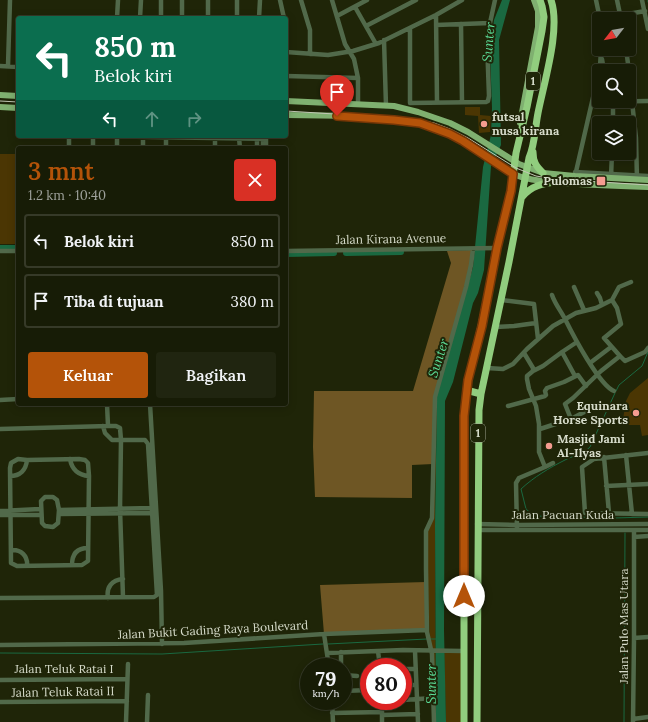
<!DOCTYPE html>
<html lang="id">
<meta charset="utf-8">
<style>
body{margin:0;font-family:Lora,serif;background:#202510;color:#f1f3f6;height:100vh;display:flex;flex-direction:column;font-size:15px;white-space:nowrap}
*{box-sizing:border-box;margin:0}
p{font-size:13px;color:#9ea19b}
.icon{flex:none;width:22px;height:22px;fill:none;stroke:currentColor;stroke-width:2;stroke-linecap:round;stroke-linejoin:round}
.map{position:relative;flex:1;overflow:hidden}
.details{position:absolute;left:16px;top:146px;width:272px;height:260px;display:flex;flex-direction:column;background:#171c06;border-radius:4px;box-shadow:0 2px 10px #0003,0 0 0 1px #363a28}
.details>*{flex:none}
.guide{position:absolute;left:16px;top:16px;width:272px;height:122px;border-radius:4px;box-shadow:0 2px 10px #0003,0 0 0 1px #363a28;background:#0b6e4f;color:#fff;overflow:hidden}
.needle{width:26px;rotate:239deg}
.fabs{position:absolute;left:592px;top:12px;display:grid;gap:8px}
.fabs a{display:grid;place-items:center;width:44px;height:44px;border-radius:4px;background:#171c06;box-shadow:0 2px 10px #0003,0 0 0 1px #363a28;font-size:20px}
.speed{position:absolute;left:300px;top:658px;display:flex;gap:8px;font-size:20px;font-weight:700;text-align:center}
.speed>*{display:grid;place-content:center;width:52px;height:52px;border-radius:50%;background:#171c06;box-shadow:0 2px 10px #0003,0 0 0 1px #363a28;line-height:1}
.speed small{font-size:10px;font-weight:400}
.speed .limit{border:6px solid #d22;background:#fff;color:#111}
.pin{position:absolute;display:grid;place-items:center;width:34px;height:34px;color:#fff;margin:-41px -17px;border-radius:50% 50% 50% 0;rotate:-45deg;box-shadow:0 0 4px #0007}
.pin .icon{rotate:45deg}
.me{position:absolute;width:44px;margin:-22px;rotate:0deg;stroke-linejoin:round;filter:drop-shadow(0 0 3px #0008)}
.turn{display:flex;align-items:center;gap:14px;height:84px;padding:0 12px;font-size:18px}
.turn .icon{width:52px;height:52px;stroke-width:2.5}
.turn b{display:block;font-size:28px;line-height:34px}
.lanes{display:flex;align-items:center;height:38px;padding:0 12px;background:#0003;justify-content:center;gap:20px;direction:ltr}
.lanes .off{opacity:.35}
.round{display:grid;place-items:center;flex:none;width:42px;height:42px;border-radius:4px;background:#202510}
.overview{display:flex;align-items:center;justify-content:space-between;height:68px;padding:0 12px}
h1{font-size:24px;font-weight:600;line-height:30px;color:#b45309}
.primary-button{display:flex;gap:8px;margin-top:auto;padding:8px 12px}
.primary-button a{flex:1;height:46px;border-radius:4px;background:#b45309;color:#fff;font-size:16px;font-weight:600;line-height:46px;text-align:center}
.primary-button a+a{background:#202510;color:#f1f3f6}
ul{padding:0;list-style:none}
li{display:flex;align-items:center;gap:12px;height:54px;margin:0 8px 6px;padding:0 4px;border:2px solid #363a28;border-radius:4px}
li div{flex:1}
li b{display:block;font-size:15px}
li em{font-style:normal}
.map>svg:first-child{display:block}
</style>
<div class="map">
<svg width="648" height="722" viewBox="0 0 648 722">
<rect width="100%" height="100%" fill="#1f2508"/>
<path fill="#4b3603" d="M465,107H480V115L491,116L490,132L479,133L478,116L465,115Z
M0,154H18V244H0Z
M648,378V435L642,436L640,425H622L626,401L630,393Z
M437,395L435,531L436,722L430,647L426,531L431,522L435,397Z
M444,651H463V722H446Z"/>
<path fill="#6e5624" d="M472,250L473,255L435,397L433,464L412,465V498L315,497L313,447L314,391H413L451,263L447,251Z
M426,582L427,630L324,634L320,585Z"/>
<path fill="#1a6941" d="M502,0H510L499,40L501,145L491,166L484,270L478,293L473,303L453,382L445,401L444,630L446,722H436L435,526L437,395L473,267L483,167L491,135L492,108L490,52L494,20Z"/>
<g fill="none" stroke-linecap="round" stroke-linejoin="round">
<path stroke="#1a6941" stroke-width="1" d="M648,0V2
M616,391L619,385L642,366L648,352
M615,393L590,447C580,457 576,454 565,460C549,468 534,477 521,489L526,509L534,516L614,518L648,517
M430,639H437
M328,644L427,639
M0,653L162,654L323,644
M624,722L625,533"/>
<path stroke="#1a6941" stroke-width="6" d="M0,248H18
M346,253L401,252
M286,254L334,253"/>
<path stroke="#51694a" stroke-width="4.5" d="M280,0L284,18
M301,0L310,30V54
M332,0L345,44L354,59L358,78V104
M596,0L600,19
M617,0L621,19
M642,0L648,29
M355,7L376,44
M436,15L437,102
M337,16L367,0
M117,18L118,0
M140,18L141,0
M161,18V0
M182,18V0
M208,18V0
M237,18V0
M259,18L260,0
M600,19L645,11
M461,24L462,102
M436,25L490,23
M366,26L416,0
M410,28V103L486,102L488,101L489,96L487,42L490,23L495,0
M384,40L386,106
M626,49L629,71
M286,52L328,55L353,51L379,43L436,15L462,0
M602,59L604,71
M0,66L18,67
M8,66L10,0
M629,74L636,138L637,180
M286,76L358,78
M592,102L648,101
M613,123V102
M69,136V148
M90,136L266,139
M117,136V148
M166,136V148
M257,136V148
M239,138L240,148
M263,138V148
M629,138H636
M93,148V136
M143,148V137
M215,148V138
M266,148V136
M575,172L648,176
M575,176L600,67L601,49
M611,177L612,153
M0,251H18
M286,251L497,248
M574,287L584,310
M597,293L600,298L602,305
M552,295C555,304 561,311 565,319C573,335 599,385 614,391
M501,300L534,304L538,339
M495,327L514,326L536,323
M562,352L577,342
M620,356L625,361L645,352L648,348
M590,363L611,347
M487,368L503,369L513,364L527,349L553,326L576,313L596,308L612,300L619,287L631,282
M533,371L543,366L562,352L575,376
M0,400L18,399
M107,404L108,426
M150,404L161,591L162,644
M508,406L545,396L546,395L545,391L547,388L564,382L578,375L586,386
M571,419L565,404L573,398L601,371L620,356L604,338L621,324L617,308L612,300
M0,429L108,426H116L120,428L121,440L120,509L123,597
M540,429L571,419L588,410
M648,453L594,459L582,467L585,513L648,514
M626,455L632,514
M604,457L609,513
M18,459L27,460L79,459L85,460L88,463L89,476L88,561L82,565L17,566L11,563L10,468L11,463Z
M70,459C72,470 78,475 89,476
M545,467L553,463
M10,476C20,476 26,470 27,460
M606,486L648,484
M45,497H53L57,500L59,510L58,523L53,527L45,526L42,523L41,501Z
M59,510L152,508
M0,511L40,509
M59,514L153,513
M0,515H41
M477,524L517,525L648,524
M478,530H648
M517,530L516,483L519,478L545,467L539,452V424L536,406L529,389L527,379V376L533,371V368L524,353
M634,537L648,536
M11,550C21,549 28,556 27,566
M72,565C72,554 77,548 88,548
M0,598L154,597L157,595L148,444L145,440H112L105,433L103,426
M108,598C106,587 112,580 123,579
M324,634L329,667
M634,638L648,637
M0,645L184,643L324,634L427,630
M378,651L380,667
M415,651L418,722
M327,653L403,650L463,651
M341,667V652
M403,669H415
M343,675L357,676
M0,680L127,679
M403,685H416
M343,691L369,690
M403,700L434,698
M332,701L333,722
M382,701V722
M0,702L127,701
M332,713L382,712
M382,715L418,714
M633,719L648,717
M126,722L128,664
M147,722L148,695
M434,722L432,654L427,632L426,569V531L432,518L435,397L466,287L471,265L473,249
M633,722L634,638V531"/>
<path stroke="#7fb070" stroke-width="6" d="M0,95L18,96
M286,101L394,106L418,112L450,123L468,132L519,164L543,173L575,176L648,180
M0,107L18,108
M286,115L357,116L415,122L433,127L463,141L513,174C529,181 545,181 562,183C590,185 619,186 648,187
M520,123L538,27V11L534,0"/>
<path stroke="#91cd7e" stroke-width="7" d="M533,152C533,162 536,166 543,173
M522,197C531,186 543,183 557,182
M466,390L481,394
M464,722V416L468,380L481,326L497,248L511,191L516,153L527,107L542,31L544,17L542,6L540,0
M477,722L479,410L481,394L509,262L529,158C535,144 535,128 538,113C544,82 561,29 551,0"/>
<path stroke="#c2c8b5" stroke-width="1" d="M0,101L18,102
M286,111L415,119L434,123L450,129L468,138L516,168L536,176L554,179L648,185"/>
</g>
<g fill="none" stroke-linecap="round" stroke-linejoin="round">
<defs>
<path id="route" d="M337,116L394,120L420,123L450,134L463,141L513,174L511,191L497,248L482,326L468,380L464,416V596"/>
</defs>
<use href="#route" stroke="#753606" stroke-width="10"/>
<use href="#route" stroke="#b45309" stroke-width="7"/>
</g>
<g fill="#f59c90" stroke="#1f2508" stroke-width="1.5">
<circle cx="484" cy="124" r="4"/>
<rect x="596" y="176" width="10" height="10" rx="2"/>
<circle cx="636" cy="413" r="4"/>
<circle cx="549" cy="446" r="4"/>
</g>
<g text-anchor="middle" stroke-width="4" stroke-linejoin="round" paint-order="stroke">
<g fill="#1f2508" stroke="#9fa490" stroke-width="1">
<rect x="526" y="72" width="14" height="18" rx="3"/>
<rect x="471" y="424" width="14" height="18" rx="3"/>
</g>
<g font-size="11" font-weight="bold" fill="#d6dbca">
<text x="533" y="85">1</text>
<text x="478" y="437">1</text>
</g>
<g font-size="12" font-weight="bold" fill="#d6dbca" stroke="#1f2508" text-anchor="start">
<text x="492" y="121">futsal<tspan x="492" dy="14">nusa kirana</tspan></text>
<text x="592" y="185" text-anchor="end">Pulomas</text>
<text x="628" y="410" text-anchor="end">Equinara<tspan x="628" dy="14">Horse Sports</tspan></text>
<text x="557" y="443">Masjid Jami<tspan x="557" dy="14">Al-Ilyas</tspan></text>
</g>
<g font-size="12" fill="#d6dbca" stroke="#1f2508">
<text transform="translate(391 239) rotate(-1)" y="4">Jalan Kirana Avenue</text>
<text x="563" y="519">Jalan Pacuan Kuda</text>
<text transform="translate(624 626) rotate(-90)" y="4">Jalan Pulo Mas Utara</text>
<text transform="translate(213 630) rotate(-3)" y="4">Jalan Bukit Gading Raya Boulevard</text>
<text x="64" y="673">Jalan Teluk Ratai I</text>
<text transform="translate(63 692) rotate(-1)" y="4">Jalan Teluk Ratai II</text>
</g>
<g font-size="13" font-style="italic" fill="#5bdd97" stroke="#1f2508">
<text transform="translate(488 42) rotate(-85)" y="5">Sunter</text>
<text transform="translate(438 358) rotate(-72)" y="5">Sunter</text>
<text transform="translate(431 684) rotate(-90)" y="5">Sunter</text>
</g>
</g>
</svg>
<div class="fabs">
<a><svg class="needle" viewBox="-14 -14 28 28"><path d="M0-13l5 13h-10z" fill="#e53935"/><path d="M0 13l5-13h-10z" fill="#9ea19b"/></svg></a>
<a><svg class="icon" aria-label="search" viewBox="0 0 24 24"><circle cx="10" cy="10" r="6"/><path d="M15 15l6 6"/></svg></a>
<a><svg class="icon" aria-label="layers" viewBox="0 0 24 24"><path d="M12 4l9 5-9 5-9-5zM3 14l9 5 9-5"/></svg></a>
</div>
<div class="speed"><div>79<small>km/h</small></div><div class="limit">80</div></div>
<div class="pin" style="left:337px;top:116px;background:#d93025"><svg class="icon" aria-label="arrive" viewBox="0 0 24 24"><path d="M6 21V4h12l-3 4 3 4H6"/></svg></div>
<svg class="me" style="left:464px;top:596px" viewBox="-20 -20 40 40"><circle r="19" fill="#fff"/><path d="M0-13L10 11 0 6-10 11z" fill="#b45309"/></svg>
<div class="guide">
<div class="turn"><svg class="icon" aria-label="left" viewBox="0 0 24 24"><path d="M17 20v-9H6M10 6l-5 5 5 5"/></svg><div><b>850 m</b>Belok kiri</div></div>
<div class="lanes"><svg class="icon" aria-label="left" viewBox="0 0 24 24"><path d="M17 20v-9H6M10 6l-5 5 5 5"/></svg><svg class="icon off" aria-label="ahead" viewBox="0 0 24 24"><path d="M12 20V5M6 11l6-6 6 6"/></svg><svg class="icon off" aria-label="right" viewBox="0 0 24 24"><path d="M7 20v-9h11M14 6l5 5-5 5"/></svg></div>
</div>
<section class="details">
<div class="overview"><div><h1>3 mnt</h1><p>1.2 km · 10:40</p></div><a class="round" style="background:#d93025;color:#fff"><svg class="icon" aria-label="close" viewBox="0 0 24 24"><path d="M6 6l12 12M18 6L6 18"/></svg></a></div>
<ul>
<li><svg class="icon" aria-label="left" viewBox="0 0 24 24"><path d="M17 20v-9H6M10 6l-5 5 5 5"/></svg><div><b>Belok kiri</b></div><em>850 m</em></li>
<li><svg class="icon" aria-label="arrive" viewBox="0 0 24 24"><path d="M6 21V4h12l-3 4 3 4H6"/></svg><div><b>Tiba di tujuan</b></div><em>380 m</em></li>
</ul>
<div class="primary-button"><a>Keluar</a><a>Bagikan</a></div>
</section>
</div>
